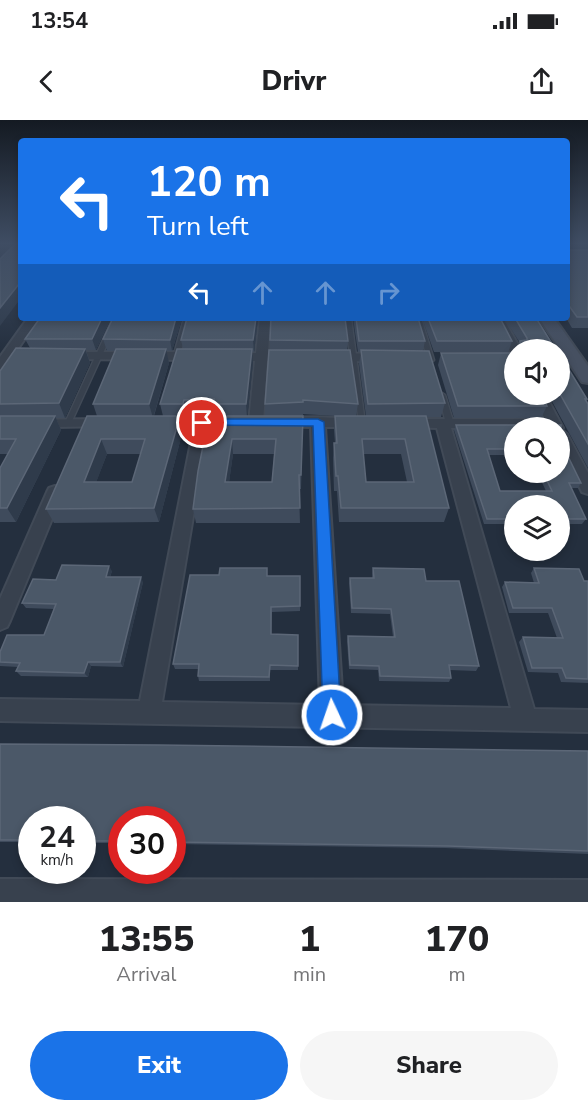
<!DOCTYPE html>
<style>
body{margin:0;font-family:"Nunito Sans",sans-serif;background:#f6f6f6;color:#202124;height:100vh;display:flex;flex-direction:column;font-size:22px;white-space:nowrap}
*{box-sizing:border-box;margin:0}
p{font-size:20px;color:#757577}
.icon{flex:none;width:33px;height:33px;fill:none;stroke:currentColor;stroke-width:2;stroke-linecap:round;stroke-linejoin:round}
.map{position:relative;height:782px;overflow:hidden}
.details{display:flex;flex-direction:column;background:#fff;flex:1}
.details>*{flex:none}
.banner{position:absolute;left:18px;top:18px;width:552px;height:183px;border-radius:6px;box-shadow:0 3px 9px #0003;background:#1a73e8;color:#fff;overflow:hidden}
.buttons{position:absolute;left:504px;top:219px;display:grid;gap:12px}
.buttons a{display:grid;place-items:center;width:66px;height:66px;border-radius:50%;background:#fff;box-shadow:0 3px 9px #0003;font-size:30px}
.speed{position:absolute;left:18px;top:686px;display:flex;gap:12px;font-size:30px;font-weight:700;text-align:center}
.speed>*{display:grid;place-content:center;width:78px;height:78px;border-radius:50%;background:#fff;box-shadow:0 3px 9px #0003;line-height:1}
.speed small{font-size:15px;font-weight:400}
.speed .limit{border:9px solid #d22;background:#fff;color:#111}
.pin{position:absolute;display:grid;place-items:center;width:51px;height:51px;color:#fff;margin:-26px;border:3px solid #fff;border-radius:50%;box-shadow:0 2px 6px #0007}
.me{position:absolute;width:66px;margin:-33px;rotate:357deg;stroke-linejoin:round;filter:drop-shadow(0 0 4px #0008)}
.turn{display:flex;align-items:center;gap:21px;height:126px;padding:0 30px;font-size:27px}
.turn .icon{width:78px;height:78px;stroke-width:2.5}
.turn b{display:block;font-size:42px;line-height:51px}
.lanes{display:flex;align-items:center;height:57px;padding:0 30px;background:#0003;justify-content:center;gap:30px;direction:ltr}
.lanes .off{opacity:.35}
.eta{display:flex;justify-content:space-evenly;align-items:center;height:102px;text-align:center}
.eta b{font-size:36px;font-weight:800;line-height:42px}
.action{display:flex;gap:12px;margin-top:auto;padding:12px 30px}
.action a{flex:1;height:69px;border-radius:36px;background:#1a73e8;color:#fff;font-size:24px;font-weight:800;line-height:69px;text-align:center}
.action a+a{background:#f6f6f6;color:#202124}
.status{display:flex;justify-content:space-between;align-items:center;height:42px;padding:0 30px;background:#fff;direction:ltr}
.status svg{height:16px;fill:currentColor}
header{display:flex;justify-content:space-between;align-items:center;height:78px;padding:0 30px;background:#fff;font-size:27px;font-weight:800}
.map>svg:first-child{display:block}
</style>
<div class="status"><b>13:54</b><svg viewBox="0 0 49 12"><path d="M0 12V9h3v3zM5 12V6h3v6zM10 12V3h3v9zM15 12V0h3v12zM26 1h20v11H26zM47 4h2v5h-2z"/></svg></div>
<header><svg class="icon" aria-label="back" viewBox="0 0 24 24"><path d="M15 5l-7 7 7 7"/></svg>Drivr<svg class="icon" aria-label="share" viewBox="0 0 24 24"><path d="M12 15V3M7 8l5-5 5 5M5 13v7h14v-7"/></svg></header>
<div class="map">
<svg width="588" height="782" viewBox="0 0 588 782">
<rect width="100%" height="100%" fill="#242f3e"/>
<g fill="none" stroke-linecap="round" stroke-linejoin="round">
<defs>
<path id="lane" d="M113,198H119L71,303L70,305H66L65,303Z
M184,198H190L179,238L176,240L173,238Z
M345,198H351L365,303L362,305L359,303Z
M415,198H421L434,240L433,241L431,242L428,240Z
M442,273L445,275L454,304L452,306H450L446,304L439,275Z"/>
<path id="street" d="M28,198H39L4,249L0,250V237Z
M260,198H270L268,233H289L295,237L289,241H267L263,302L256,306L249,302L255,241H230L224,237L230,233H256Z
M493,198H503L521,230H514V233H511Z
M65,232H196L202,236L196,240L61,239V233Z
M329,233L382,234L388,238L382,242L325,240V234Z
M532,274H545L563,308L562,310L567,314L588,353V374L582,372L560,327V308H451L534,589L588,590V612L0,601V579L140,581L194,307L154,306L152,303L159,299H229L236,303L229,307H208L162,582L320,585L311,307L282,306L275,302C281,295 356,296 362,303L355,307H325L343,585L511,588L437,308L405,307L398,303L405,299H545Z
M106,299L113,303L111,306L0,308V300Z
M55,366L61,368L63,372L10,501L7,507L0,510V479L47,372L49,368Z
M0,759L588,760V782H0Z"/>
<path id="secondary" d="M539,198H554L588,246V263L582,262Z"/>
</defs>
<use href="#lane" stroke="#414a57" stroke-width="3"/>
<use href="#street" stroke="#414a57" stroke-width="4"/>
<use href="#secondary" stroke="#414a57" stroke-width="4"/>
<use href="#lane" fill="#38414e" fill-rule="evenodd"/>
<use href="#street" fill="#38414e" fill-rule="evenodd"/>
<use href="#secondary" fill="#465061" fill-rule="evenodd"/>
</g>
<path fill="#3f4b5c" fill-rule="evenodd" d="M567,130H588V208H572L566,198H567Z
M40,198H111L96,230H86L90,243L65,298H56L61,310L16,402H0V348L8,334H0V251L30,228L25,219Z
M182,198L172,231H166L169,243L154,296H163L160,284L183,229L181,220L258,198L254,232H252L253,243L247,296H265V284L270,230V220L348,221L347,230L358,284L356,296H366L359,244L361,232H358L353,198H418L425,221L423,231L445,283L441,297H426L449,388L444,402H339L337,371H334L333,338L334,323H335L334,310L335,296L303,294L301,369H299L300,403H196L193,389L205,326L215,296L214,294H187L186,298H180L183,310L159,402L54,403L46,389L97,296L93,284L115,231H107L103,219ZM107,334H141L132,362H96ZM233,334H274L272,362H229ZM363,334H401L407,362H366Z
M422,198H500L512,221L508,233L434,232Z
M504,198H539L538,201L556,230H517L520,223Z
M441,233L547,286L541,298H454L438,245Z
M548,274H560L587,279L586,281L588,284V348Z
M456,305H561V322L581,363L578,368H571L586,399L582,404H560V386H514V404H484L454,310ZM514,308H560V352H537L546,371H500L489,335H514Z
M373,448L426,461L479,546L476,551L450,550L451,558L449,562L379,561L378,550L349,549L347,521L348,516L393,517L390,494L351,493L349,463L350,458H372V453Z
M534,448L584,461H588V563L561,562L558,553L528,552L519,522L523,517L557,518L548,493H509L502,467L505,462L534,463L531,453Z
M112,451L110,457L143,462L123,547L91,546L88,557L21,556L16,551L18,547L0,546V532L44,515L54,489L26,488L22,483L56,460Z
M300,456V491L272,492L271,514L298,515V550H270V561H199L198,556L199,549H175L173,544Z
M0,624L588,631V734L445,728L172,724V699H122V723H82V699H32V722H0Z"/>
<path fill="#2f3b4b" d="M19,164L21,168V178L0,206V188Z
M102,198H111L96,230L92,219Z
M176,198H182L172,231L170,220Z
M256,198H258L254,232L253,220Z
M85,229L90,243L65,298L59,283Z
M166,229L169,243L153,298L149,284Z
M252,229L253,243L247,298L246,284Z
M184,280L187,294L186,298L183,284Z
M55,296L61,310L16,402L7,388Z
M180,296L183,310L159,402L154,388Z
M101,319L107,334L91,376L84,362Z
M232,319L233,334L227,377L225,362Z
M109,446L112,451L108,462L106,457Z
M141,457L143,462L123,547L120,542Z
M88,542L91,546L88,557L84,553Z"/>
<path fill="#4b5868" stroke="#5c6777" stroke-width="1.5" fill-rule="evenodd" d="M15,124H21V164H19L0,188V139Z
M567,130H588V197H577L567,183Z
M40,198H102L92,219H25Z
M113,198H176L170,220L103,219Z
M187,198H256L253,220H181Z
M271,198H345L348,221L270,220Z
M356,198H418L425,221H359Z
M428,198H500L512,221H437Z
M515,198H539H536L556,230H520V221L527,220V218Z
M16,228L85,229L59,283L0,284V251Z
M116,229H166L149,284H93Z
M177,229H252L246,284H213L214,279L184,280L183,284H160Z
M269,230H350L358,284L303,280V282L265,284Z
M361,230L429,231L445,283L368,284Z
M441,233H514V274H541L547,286H458Z
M560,235L587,279H585L588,284V324L560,274Z
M0,296H55L7,388H0V348L16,319H0Z
M87,296H180L154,388L46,389ZM101,319H145L132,362H84Z
M210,296H303L301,355H299L300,388L193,389L198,351L203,326H205ZM232,319H276L272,362H225Z
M335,296H426L449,388H341L338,356H336L334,323H337ZM362,319H405L414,362H366Z
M456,305H561V322L581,363H569L586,399H560V386H514V399H487ZM514,308H560V352H543L552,371H500L487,329H514Z
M62,445L109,446L106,457H141L120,542H88L84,553L16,551L20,543L0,542V532L7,515H44L56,484L22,483L33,459L56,460Z
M220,448H267V456H300V486L271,487V514L298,515V546L270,545L269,557L198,556L199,544H173L190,455H219Z
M373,448L424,449L426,461H459L479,546L449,545L451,558L380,556L379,546L350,545L348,516L395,517L391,489L352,488L350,458H374Z
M534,448L579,449L584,461H588V559L566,558L562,548H532L523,517L563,518L552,488H513L505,462L539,463Z
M0,624L159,625L588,631V731L448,726L172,722V699H122V721H82V699H32V720H0Z"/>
<linearGradient id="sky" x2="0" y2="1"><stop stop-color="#141a22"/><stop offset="0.53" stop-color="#3f4d63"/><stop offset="1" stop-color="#3f4d63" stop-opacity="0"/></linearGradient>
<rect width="588" height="233" fill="url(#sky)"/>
<path fill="#1a73e8" stroke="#114b97" stroke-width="1.5" d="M202,299H318L324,302L341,595L339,602L332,604L326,602L323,595L313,306L198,305L196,303Z"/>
</svg>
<div class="buttons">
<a><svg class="icon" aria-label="sound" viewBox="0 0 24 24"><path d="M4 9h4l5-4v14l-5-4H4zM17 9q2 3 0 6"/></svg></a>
<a><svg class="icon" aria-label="search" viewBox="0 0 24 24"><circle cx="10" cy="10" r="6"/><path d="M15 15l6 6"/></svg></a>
<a><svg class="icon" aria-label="layers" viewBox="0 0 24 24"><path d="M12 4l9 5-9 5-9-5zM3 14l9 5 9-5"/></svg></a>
</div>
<div class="speed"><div>24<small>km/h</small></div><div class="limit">30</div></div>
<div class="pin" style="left:202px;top:303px;background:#d93025"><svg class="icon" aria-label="arrive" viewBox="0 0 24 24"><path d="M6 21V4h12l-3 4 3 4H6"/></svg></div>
<svg class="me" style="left:332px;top:595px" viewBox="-20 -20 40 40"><circle r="17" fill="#1a73e8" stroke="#fff" stroke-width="3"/><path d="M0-11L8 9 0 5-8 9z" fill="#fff"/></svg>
<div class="banner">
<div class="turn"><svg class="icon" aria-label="left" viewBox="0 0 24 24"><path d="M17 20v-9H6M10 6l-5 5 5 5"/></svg><div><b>120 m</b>Turn left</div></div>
<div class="lanes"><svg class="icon" aria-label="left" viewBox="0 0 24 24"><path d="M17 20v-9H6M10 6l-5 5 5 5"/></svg><svg class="icon off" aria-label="ahead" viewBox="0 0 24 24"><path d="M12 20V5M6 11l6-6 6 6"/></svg><svg class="icon off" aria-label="ahead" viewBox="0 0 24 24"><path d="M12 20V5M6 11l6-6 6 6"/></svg><svg class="icon off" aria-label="right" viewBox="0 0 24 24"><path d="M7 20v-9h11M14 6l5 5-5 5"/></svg></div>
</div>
</div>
<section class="details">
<div class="eta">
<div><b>13:55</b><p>Arrival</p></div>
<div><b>1</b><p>min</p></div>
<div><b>170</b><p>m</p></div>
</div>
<div class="action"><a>Exit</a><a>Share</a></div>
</section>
